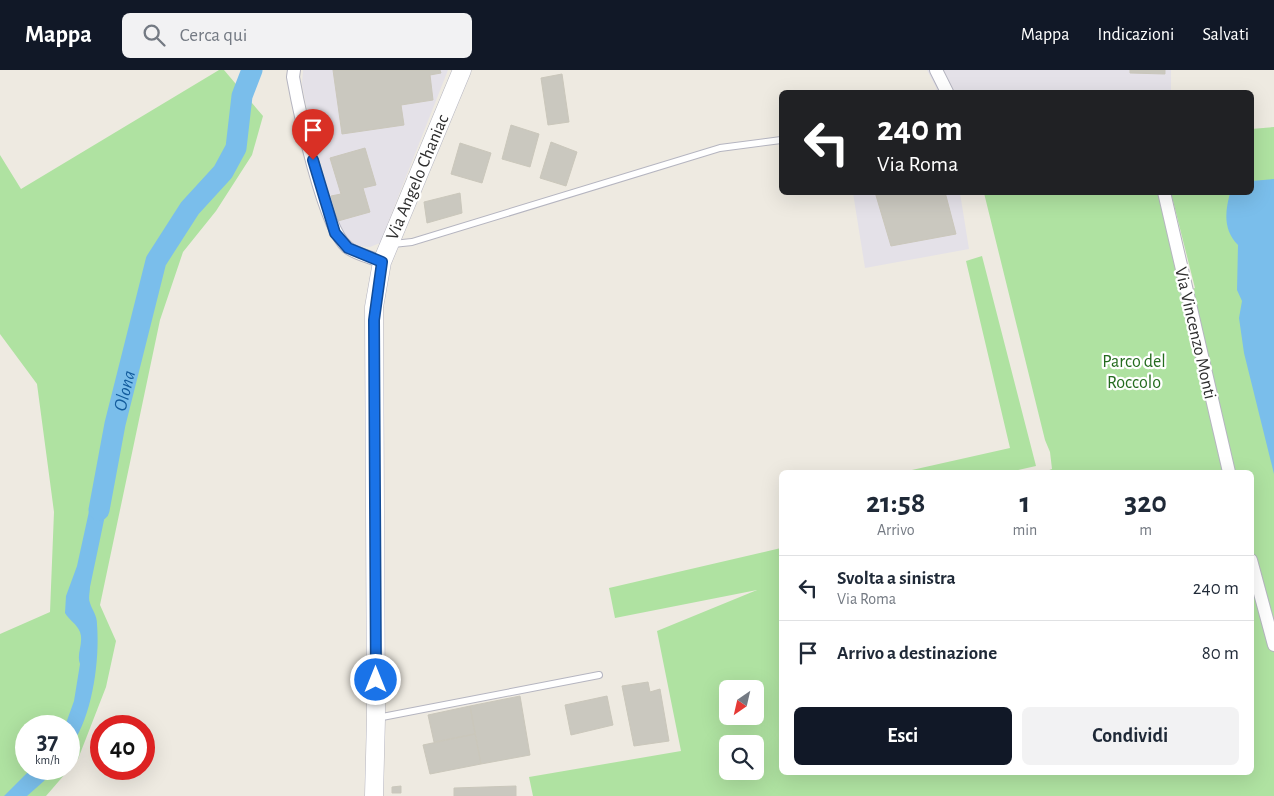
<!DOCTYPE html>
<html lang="it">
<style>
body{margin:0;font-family:"Alegreya Sans",sans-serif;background:#f2f2f3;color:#1f2937;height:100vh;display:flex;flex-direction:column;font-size:19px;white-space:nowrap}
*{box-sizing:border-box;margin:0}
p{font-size:16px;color:#747a83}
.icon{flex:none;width:28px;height:28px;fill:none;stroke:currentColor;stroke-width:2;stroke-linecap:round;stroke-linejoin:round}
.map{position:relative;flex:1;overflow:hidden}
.drawer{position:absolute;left:779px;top:400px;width:475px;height:305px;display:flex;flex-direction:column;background:#fff;border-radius:8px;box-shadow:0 5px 20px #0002}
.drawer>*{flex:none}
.banner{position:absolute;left:779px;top:20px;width:475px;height:105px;border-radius:8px;box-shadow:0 5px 20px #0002;background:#202124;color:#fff;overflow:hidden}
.needle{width:32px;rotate:214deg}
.fabs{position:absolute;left:719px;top:610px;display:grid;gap:10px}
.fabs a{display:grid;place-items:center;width:45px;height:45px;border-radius:8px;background:#fff;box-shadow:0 5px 20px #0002;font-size:25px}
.speed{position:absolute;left:15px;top:645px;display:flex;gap:10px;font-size:25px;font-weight:700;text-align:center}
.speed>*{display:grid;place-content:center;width:65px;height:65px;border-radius:50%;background:#fff;box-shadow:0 5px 20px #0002;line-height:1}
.speed small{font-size:12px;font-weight:400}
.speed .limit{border:8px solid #d22;background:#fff;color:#111}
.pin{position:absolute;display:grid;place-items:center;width:42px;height:42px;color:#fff;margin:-51px -21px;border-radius:50% 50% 50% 0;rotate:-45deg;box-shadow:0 0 5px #0007}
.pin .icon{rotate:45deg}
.me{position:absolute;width:55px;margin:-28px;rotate:0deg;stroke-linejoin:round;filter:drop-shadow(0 0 4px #0008)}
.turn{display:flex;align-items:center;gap:18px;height:105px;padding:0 15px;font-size:22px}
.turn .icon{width:65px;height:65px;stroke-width:2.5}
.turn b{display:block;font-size:35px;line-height:42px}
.eta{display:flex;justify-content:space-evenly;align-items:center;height:85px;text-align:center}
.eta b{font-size:30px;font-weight:700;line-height:35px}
.button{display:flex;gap:10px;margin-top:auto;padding:10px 15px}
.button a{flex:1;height:58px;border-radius:8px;background:#111827;color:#fff;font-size:20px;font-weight:700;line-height:58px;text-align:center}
.button a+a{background:#f2f2f3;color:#1f2937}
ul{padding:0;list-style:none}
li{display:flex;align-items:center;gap:15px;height:65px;padding:0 15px;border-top:1px solid #e0e1e3}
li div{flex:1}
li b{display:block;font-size:19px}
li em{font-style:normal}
header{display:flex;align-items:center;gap:30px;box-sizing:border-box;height:70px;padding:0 25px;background:#111827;color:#fff}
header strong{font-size:24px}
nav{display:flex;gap:28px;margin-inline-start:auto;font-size:18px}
.search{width:350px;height:45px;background:#f2f2f3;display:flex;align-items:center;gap:12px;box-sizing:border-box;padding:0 18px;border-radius:8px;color:#747a83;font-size:19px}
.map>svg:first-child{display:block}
</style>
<header>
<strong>Mappa</strong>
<div class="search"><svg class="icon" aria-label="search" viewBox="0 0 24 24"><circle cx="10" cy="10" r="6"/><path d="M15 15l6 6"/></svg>Cerca qui</div>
<nav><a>Mappa</a><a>Indicazioni</a><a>Salvati</a></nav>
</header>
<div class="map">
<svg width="1274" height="726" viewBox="0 0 1274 726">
<rect width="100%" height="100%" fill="#eeeae1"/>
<path fill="#e4e1e8" d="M303,0H448L380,173L370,177L356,176L340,163L310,55L302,14Z
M927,0H1171V22H933L937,19Z
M853,123H960L969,179L865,198Z"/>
<path fill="#afe2a1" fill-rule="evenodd" d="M219,0H224L263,46L252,85L216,141L183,182L160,250L100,535L116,571L106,617L78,689L46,726H0V564L50,542L54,442L37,314L0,264V85L21,119ZM26,656H69V699H26Z
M1274,57V726H533L529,707L681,681L657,561L757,520L615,548L609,518L781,478V702H1251V402H1044L1052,399L1050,382L1045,370L984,123H1163L1192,219L1195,218L1171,123L1251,122V59ZM728,619H755V646H728ZM728,674H755V701H728Z
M982,186L1036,396L1010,402H903L1010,378L966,191Z"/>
<path fill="#7abeeb" d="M1274,109V404L1244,283L1239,248L1242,231L1237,220L1238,175C1223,160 1225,142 1230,123L1251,122V111Z
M112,412L90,517C90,522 88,528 90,533C92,540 97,545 97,554C100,592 92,649 69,679V656H65L74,631L80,594C76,584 84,573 80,562C77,554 69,550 65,543L66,526L77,496L95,414Z
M31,699H53L44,711L27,726H4Z"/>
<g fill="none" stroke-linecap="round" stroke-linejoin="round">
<path stroke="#7abeeb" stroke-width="21" id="s1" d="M99,440L115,354L156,191L190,138L223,102L236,78L242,26L252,0"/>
</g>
<path fill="#cac8bf" stroke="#cac7bb" d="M333,0H440L441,3L430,5L433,30L401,35L404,55L342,64Z
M1130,0H1165V4L1130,3Z
M562,4L569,52L548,55L541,8Z
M511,55L539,64L530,97L502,89Z
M551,72L577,82L566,116L540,108Z
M460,73L491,83L482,113L451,104Z
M365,78L376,115L363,118L370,142L338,151L331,126L341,124L330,88Z
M875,122H945L956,164L891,176Z
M460,123L462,143L427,153L424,132Z
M648,612L650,622L660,619L669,671L634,676L622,616Z
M520,626L530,685L481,694L470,636Z
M607,626L613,655L571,665L565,635Z
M470,636L475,664L434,672L428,645Z
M475,664L481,694L430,704L423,675Z
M401,716V723H392V717Z
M516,716V726H454V718Z"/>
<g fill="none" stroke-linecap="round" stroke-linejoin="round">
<defs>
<path id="lane" d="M393,174L412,172L720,78L781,70
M377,648L599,605"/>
<path id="street" d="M294,0L293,7C299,40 324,158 347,177C355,184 371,187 382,192
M936,0L947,22
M1164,122L1229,402
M1251,490L1274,575"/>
<path id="secondary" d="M374,726L376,648L374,237L382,192L462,0"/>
</defs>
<use href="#lane" stroke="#b5b5c0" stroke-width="8"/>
<use href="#street" stroke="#b5b5c0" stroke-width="14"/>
<use href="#secondary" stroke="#b5b5c0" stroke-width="19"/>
<use href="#lane" stroke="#fff" stroke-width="6"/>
<use href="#street" stroke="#fff" stroke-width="12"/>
<use href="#secondary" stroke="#fff" stroke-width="18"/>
</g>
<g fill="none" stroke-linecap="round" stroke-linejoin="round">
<defs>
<path id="route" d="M313,90L335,163L348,178L382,192L374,250L376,610"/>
</defs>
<use href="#route" stroke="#114b97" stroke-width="12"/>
<use href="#route" stroke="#1a73e8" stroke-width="9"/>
</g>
<g text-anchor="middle" stroke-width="4.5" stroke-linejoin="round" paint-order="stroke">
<g font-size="18" fill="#2e2e2e" stroke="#fff">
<text transform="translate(417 107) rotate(-67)" y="6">Via Angelo Chaniac</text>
<text transform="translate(1196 263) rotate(77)" y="6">Via Vincenzo Monti</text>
</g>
<g font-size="18" fill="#246b1e" stroke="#fff">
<text x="1134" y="297">Parco del<tspan x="1134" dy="21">Roccolo</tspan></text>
</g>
<g font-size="19" font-style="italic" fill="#135c9d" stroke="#fff">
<text dy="7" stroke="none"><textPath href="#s1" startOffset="122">Olona</textPath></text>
</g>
</g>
</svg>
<div class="fabs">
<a><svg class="needle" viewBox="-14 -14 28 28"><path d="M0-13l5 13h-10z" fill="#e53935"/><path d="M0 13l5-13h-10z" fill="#747a83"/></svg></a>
<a><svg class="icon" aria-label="search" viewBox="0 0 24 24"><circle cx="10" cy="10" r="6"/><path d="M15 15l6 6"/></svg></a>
</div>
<div class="speed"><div>37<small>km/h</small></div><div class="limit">40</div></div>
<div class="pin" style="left:313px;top:90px;background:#d93025"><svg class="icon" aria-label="arrive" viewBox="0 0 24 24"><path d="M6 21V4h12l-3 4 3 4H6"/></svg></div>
<svg class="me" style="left:376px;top:610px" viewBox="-20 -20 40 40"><circle r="17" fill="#1a73e8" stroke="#fff" stroke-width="3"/><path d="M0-11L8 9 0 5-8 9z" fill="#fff"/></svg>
<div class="banner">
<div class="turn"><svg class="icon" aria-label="left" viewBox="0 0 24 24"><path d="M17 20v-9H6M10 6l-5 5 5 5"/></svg><div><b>240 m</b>Via Roma</div></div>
</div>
<section class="drawer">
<div class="eta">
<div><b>21:58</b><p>Arrivo</p></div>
<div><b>1</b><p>min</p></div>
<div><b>320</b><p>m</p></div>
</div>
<ul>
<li><svg class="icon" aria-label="left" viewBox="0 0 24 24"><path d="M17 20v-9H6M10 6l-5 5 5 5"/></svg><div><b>Svolta a sinistra</b><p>Via Roma</p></div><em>240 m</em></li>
<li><svg class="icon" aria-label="arrive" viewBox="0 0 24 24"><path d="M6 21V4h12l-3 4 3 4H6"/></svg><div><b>Arrivo a destinazione</b></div><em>80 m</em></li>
</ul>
<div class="button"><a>Esci</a><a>Condividi</a></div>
</section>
</div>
